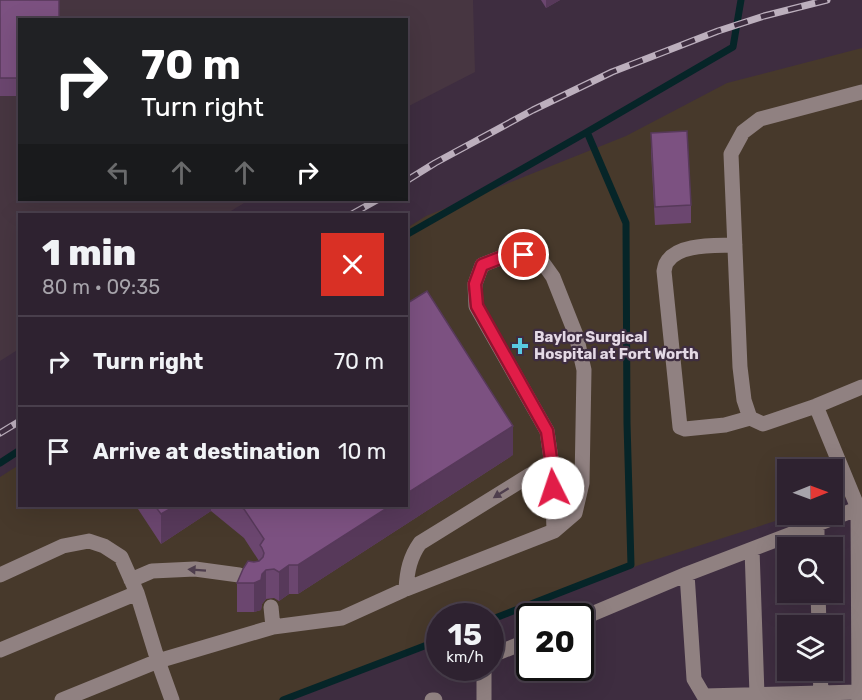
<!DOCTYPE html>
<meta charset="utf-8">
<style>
body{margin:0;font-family:Rubik,sans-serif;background:#3a2f3c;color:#f1f3f6;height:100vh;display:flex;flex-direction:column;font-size:22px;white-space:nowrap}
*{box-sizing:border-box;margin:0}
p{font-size:20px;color:#a7a4ab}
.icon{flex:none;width:33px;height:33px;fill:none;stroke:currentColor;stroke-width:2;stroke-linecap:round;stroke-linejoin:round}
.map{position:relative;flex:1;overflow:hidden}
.drawer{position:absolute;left:18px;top:213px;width:390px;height:294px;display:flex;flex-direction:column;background:#2e2230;border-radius:0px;box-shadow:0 6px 24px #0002,0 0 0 2px #493f4c}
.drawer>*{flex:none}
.banner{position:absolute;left:18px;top:18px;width:390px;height:183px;border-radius:0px;box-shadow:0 6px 24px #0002,0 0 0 2px #493f4c;background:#202124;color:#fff;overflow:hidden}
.needle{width:39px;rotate:89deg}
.tools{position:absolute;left:777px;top:459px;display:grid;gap:12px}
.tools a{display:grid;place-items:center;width:66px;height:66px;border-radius:0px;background:#2e2230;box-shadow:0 6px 24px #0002,0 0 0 2px #493f4c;font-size:30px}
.speed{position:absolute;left:426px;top:603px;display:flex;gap:12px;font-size:30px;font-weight:700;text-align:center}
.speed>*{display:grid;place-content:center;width:78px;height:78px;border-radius:50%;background:#2e2230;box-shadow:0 6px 24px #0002,0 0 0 2px #493f4c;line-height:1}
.speed small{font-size:15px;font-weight:400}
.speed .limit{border:3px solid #111;border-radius:9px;background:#fff;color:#111}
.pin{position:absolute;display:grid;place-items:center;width:51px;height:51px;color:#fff;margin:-26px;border:3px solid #fff;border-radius:50%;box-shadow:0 2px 6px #0007}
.me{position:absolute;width:66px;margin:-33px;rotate:356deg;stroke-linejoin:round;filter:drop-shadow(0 0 4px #0008)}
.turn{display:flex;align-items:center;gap:21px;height:126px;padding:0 24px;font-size:27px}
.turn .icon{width:78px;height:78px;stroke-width:2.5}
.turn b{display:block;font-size:42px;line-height:51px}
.lanes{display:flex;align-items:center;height:57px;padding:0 24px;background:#0003;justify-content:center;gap:30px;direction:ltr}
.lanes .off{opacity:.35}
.round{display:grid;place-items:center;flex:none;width:63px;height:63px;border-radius:0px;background:#3a2f3c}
.summary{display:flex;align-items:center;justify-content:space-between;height:102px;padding:0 24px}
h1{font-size:36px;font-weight:800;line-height:45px}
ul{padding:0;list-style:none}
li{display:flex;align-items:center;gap:18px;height:90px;padding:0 24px;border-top:2px solid #493f4c}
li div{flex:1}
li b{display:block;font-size:22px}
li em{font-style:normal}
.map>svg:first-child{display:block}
</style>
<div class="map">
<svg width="862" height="700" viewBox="0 0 862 700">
<rect width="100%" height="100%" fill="#3e2d40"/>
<path fill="#473641" d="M0,0H473L475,72L407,107L406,20H20V200H249L226,214H20L19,349L0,361Z"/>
<path fill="#47392b" d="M862,48V499L858,494L833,502L832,470H788V514L794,515L642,564L491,622L490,616H440L439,641L285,700H0V477L19,465L20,506H406L407,228L426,216L626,136L727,83Z"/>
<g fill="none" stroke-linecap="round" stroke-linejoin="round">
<path stroke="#062528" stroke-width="7" d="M406,235L587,132
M0,463L20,450
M490,620L631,565L627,423L626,223L587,132L733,47L741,0
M283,700L440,640"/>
<path stroke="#908181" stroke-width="15" d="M862,92L760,119L743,132L731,154L740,367L744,400L750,418L763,424L816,406L862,387
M735,245C716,246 678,243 667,262C665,264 665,268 664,271L680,427L685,429L725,425L750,418
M816,406L858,508L859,700
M817,524V548
M752,549L757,695
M687,574L694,679L704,696L859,692
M0,575L63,546L89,541L104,546L121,557L137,593L158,661L172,700
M131,580L152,571L195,569L239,575L254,582
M406,589C407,571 410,557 420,543L530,475L552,466
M818,592L819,626
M271,607L273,627
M580,619L687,574L862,507
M0,650L137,593
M490,656L530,640
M820,670L821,693
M62,700L158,661L273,627L342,618L406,589L554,531L575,513L582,483L584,370L576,335L553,277L543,263L524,256H505L482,265L475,284L476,306L547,431L552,466L554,531
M432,700H435
M484,700V668"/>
<defs>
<path id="rail" d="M406,181L435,163L533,110L612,72L718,31L764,16L827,0
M352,214L377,200
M0,433L20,421"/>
</defs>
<use href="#rail" stroke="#bcafbd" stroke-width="7"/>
<use href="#rail" stroke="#3e2d40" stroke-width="4.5" stroke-dasharray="14" stroke-linecap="butt"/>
</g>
<path fill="#6b466f" d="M0,0L20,20V96H0Z
M541,0H560L546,8Z
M651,133L691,205V223L655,225L651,151Z
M513,455L298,594H289L279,601L274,598L266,599L262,604L261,610L254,612H237V583L254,562L259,561L244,538L211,511L161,544L136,506H406Z"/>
<path fill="#57395a" d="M546,0H560L546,8Z
M513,426V455L298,594V565L390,506H406V494Z
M175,506H211V511L161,544V514Z
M289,565V594L279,601V572Z
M266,570V599L262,604L261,610L254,612V583Z"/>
<path fill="#7c5181" stroke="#57395a" stroke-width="1.5" d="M0,0H59V20H20V78H0Z
M687,131L691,205L655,207L651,133Z
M427,291L513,426L406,494V304Z
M155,506H175L161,514Z
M239,506H390L298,565H289L279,572L274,569L266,570L262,574L261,580L254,583H237L243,569L248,561L254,562L259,561L263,557L264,553L262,548L260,545L264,539L244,509Z"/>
<defs><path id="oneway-solid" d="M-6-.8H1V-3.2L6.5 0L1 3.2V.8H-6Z" transform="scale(1.5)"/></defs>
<g fill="#4e3e4d">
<use href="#oneway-solid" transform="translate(501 493) rotate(148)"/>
<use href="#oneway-solid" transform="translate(197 570) rotate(-176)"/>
</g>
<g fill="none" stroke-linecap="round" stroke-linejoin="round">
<defs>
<path id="route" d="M524,255L505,256L482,265L475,284L477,306L547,431L552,466L553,488"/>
</defs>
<use href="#route" stroke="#92132f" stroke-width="15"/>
<use href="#route" stroke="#e11d48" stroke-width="10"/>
</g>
<path fill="#58c8e4" stroke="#3e2d40" stroke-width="2" d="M517 337h6v6h6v6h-6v6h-6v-6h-6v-6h6z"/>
<g text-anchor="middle" stroke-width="4.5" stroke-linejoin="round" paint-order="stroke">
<g font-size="15" font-weight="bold" fill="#e4d9e5" stroke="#3e2d40" text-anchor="start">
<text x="534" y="342">Baylor Surgical<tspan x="534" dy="17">Hospital at Fort Worth</tspan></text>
</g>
</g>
</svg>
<div class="tools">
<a><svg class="needle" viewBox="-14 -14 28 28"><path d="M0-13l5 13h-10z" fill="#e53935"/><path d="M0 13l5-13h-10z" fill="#a7a4ab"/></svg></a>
<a><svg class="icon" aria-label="search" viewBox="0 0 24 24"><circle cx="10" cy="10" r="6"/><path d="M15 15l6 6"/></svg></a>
<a><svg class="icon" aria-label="layers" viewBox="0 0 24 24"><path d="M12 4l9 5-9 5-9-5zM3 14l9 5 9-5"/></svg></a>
</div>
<div class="speed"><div>15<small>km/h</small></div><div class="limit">20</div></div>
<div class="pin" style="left:524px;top:255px;background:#d93025"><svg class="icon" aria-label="arrive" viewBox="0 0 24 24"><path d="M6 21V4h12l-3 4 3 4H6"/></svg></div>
<svg class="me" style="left:553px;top:488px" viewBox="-20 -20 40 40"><circle r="19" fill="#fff"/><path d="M0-13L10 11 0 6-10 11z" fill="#e11d48"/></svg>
<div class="banner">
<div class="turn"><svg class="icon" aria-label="right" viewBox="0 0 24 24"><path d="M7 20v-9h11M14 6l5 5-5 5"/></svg><div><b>70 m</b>Turn right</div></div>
<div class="lanes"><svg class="icon off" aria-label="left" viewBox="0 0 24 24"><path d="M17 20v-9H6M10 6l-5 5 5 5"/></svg><svg class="icon off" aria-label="ahead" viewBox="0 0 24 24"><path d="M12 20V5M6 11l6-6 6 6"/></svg><svg class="icon off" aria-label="ahead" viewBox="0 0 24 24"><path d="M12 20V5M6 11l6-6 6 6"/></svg><svg class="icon" aria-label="right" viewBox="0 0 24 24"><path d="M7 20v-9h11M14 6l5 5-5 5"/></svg></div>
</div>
<section class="drawer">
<div class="summary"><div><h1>1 min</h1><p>80 m · 09:35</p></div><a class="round" style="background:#d93025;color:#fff"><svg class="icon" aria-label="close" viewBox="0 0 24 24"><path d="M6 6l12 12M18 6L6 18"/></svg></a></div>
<ul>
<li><svg class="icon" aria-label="right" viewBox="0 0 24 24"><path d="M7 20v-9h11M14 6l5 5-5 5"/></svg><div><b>Turn right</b></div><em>70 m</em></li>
<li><svg class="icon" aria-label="arrive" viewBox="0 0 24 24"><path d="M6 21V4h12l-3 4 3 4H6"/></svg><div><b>Arrive at destination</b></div><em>10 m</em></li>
</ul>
</section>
</div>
